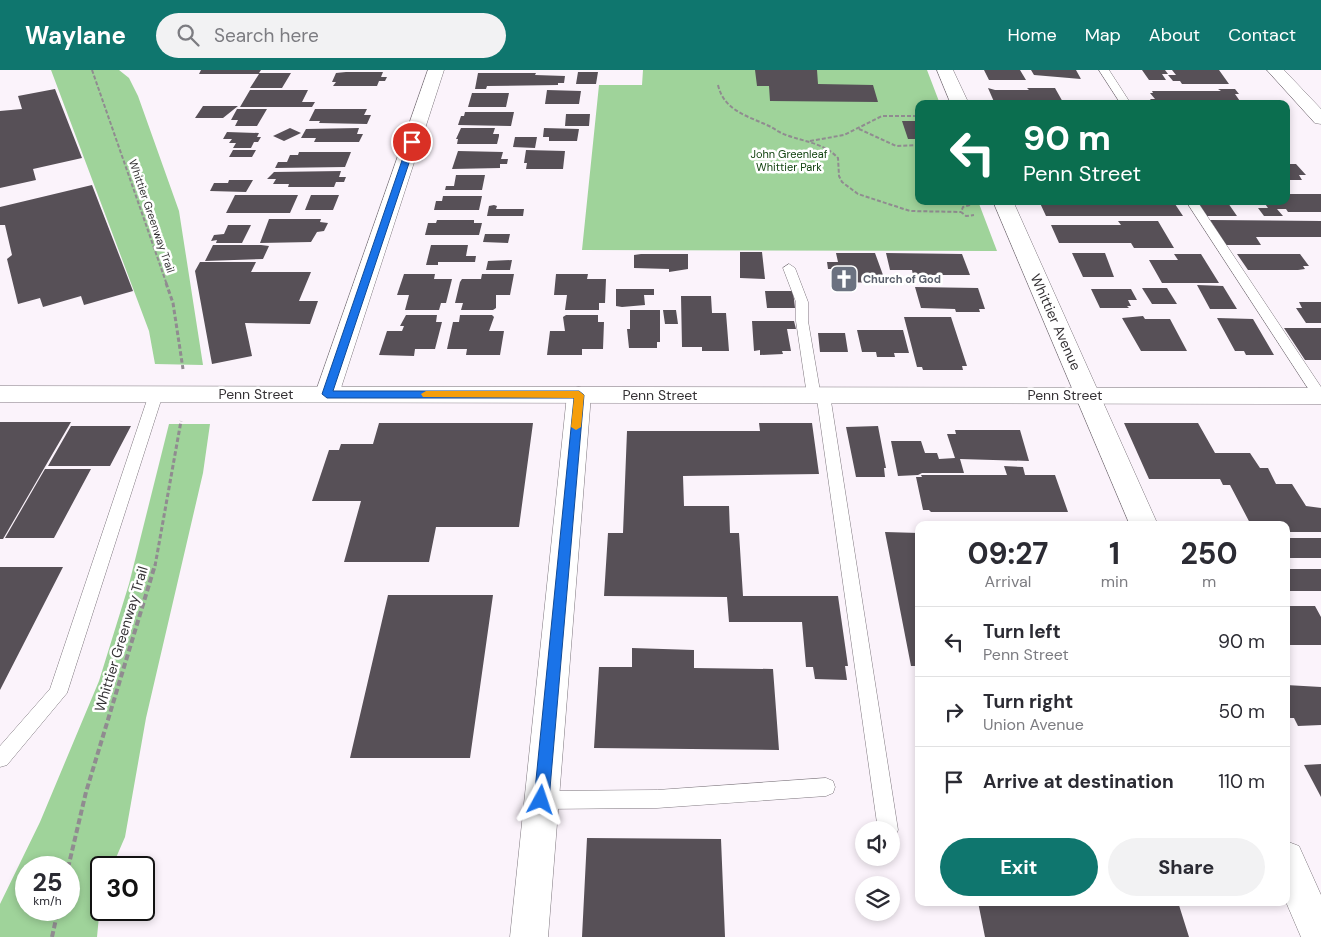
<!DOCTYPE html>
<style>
body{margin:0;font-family:"DM Sans",sans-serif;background:#f2f2f3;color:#2b2b33;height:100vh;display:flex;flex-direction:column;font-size:19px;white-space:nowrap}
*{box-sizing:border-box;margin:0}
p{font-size:16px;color:#7c7c81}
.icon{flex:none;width:28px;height:28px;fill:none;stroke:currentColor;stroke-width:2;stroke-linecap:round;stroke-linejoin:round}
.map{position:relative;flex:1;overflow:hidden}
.drawer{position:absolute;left:915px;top:451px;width:375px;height:385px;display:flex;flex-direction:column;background:#fff;border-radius:10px;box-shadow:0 2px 8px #0003}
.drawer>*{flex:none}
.guide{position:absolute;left:915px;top:30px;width:375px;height:105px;border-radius:10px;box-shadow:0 2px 8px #0003;background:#0b6e4f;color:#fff;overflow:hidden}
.fabs{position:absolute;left:855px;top:751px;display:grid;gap:10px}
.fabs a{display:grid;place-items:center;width:45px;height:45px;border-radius:50%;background:#fff;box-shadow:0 2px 8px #0003;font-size:25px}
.speed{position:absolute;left:15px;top:786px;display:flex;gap:10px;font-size:25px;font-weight:700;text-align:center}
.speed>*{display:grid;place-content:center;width:65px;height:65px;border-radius:50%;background:#fff;box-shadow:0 2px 8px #0003;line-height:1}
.speed small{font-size:12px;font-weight:400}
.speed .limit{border:2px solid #111;border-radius:8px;background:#fff;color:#111}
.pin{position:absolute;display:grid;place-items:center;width:42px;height:42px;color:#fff;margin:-21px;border:2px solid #fff;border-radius:50%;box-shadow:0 1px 5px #0007}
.me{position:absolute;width:55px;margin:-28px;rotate:5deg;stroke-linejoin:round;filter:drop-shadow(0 0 4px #0008)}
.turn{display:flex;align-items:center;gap:18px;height:105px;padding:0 25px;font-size:22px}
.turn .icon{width:65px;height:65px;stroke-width:2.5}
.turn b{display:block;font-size:35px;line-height:42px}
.eta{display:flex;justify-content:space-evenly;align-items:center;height:85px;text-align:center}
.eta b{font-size:30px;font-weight:700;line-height:35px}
.primary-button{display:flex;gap:10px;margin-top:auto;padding:10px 25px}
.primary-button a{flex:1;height:58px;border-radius:30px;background:#0f766e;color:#fff;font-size:20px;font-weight:700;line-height:58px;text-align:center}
.primary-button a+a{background:#f2f2f3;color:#2b2b33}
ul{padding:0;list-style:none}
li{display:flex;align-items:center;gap:15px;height:70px;padding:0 25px;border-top:1px solid #e1e1e2}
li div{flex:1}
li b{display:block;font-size:19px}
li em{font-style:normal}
header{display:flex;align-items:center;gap:30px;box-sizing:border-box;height:70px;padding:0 25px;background:#0f766e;color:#fff}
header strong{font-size:24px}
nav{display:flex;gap:28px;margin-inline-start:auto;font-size:18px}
.search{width:350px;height:45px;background:#f2f2f3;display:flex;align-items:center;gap:12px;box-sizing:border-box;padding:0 18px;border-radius:28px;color:#7c7c81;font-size:19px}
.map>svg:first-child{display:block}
</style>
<header>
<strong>Waylane</strong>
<div class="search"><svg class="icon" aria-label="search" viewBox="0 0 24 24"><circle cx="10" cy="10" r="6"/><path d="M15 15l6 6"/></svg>Search here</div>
<nav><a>Home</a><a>Map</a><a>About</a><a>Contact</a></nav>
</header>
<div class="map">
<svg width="1321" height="867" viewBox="0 0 1321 867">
<rect width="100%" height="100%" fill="#fbf3fb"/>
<path fill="#9fd39a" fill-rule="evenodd" d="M51,0H119L129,8L138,26L179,141L203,295L155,294L149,261Z
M643,0H927L940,34H919V131H978L997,181L582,180L599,15H642Z
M169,354H210L203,403L146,648L125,767L112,797L101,798V825L97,867H0V834L40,752L99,611L129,514ZM26,798H69V840H26Z"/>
<path fill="#575057" d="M201,0H261L259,3H291L282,18H250L259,4H199Z
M755,0H817L818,14L873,15L878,32L770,31L769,16H757Z
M984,0H1020L1026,10H989Z
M1031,0H1076L1081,9L1034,5Z
M1142,0H1165L1168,4H1162L1166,10H1149Z
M1172,0H1219L1229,14H1182L1180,11H1173L1168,5H1176Z
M346,2H383L381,7H387L385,11H379L377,16H333L336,12H332L336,3Z
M578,2H598L596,14H576Z
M478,3H536L535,5L565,6L564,13H558V15L487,16L486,19H475Z
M988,18L995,20H1029L1027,18H1055L1064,34H995Z
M55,19L82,88L33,99L36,110L0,118V41L22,39L18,26Z
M1218,19H1235L1239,24H1235L1242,34H1154L1150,29H1155L1150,23H1153L1152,21H1221Z
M250,20H308L302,32H315L312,37H240Z
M547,20L581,21L579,34H545Z
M472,23H509L506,37H468Z
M203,36H238L223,48H195Z
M237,39H267L257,56H235L238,50H231Z
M315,39H367L364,45H371L367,54L319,53L320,51H309Z
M465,42H514L511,56L458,55L461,46H464Z
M566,44H590L589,56H565Z
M902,51H919V69H908Z
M290,58L301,63L284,71L273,66Z
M359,58L357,64H363L359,72H314L316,68H301L306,59Z
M461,58H495L493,64H499V66L497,74H457L458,69H456Z
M544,58L579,59L577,71H549V67H543Z
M227,62L259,63L257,67H261L258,72H254L251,78H233L236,73H229L232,69H223Z
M515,67H537L535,78L513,77Z
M233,80H256L252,87H229Z
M526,80L565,81L563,99H526L527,93H524Z
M458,81L503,82L501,89H508L507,94H500V98L452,99Z
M299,82H351L345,97L275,98L278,92H287L290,85H298Z
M1286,94H1296L1306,105H1299L1302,110H1286Z
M341,101L339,107H346L344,112H336L334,117H288L289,114H273L276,109H267L274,102Z
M456,105H485L482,120H445L446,116H454Z
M229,110H253L246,122L210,121L214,113H228Z
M92,115L133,221L84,235L81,226L43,237L40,228L18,234L7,189L12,185L5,155H0V137Z
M1286,124H1321V142H1288L1286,139H1277L1283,146H1264L1258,138H1268L1263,131H1286Z
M235,125H298L290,143H226Z
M311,125H339L333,140H305Z
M443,126H482L479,140H434L436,131H442Z
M1039,131H1173L1183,146H1046Z
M1197,133H1228L1237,146H1206Z
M494,135L497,136L496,139H524L523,146H487L489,136Z
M269,149H321L320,152L328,153L324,161L317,162L311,172L260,173Z
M437,150H474V153H482L479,165H425L428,153H436Z
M1210,150L1321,151V167H1256L1261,175H1226Z
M1118,151H1158L1174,178H1134L1131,173H1059L1051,155H1121Z
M228,155H251L242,173H216L217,170L211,171L214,165L224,164Z
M485,164H510L508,173L483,172Z
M213,175H261L269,176L263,189L205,191Z
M431,175H468L466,186H476L475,192H438V195H426Z
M740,182H762L765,209L740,208Z
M836,183H875L883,205H880L882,213L840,212V199H828L827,192H838Z
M886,183L962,184L970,205H913L912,200H890Z
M1072,183H1105L1114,207H1083Z
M641,184H688V199L669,202V199L634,198V185Z
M1174,184H1201L1219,213H1162L1149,190H1178Z
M1237,184H1300L1309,196H1303L1305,199L1298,200H1248Z
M512,190L510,200H486L488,191Z
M200,192H256L251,202H311L299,231H318L310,254L245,253L252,286L212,294L195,201Z
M404,204H435L434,209H452L446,233H441L439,240H405L409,225H397Z
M482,204H514L510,225H496V238L493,240H461L463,233H455L460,212L462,209H481Z
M556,204H588L587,209H606L605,233H599V240H565L567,225H554Z
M1197,215L1223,216L1237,239H1210Z
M915,217L978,218L985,239H979L980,242H956L955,239L921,238Z
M1142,218H1167L1177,234H1152Z
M616,219H654V225H644L645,235L622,237L616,236Z
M1091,219H1131L1137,230H1128L1131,236H1127L1129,238H1100Z
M765,221H793L795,238H767Z
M681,226H711L712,243H726L729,281H702V277H682Z
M1299,232H1321V253H1306L1296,238H1302Z
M630,240H660V272H657V278H629L627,259H630Z
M663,240H676L678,254H665Z
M406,245H437L436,252H442L435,279H415L414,286L379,285L387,261H402L404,256H400Z
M460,245H492L494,247L489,261H504L500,285H466L467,279H447L453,252H459Z
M566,245H598V252H604L603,279H582V285H547L550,261H565L563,247Z
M1143,246L1145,249H1170L1187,281H1141L1122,248Z
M904,247H951L967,296H962L963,300H923L922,297H917Z
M1217,248L1253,249L1274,285H1246L1244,281H1235Z
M752,251H794L796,259H787L791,281H782L783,284L760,285V280L754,281Z
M1284,258H1321V290H1305Z
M857,260H903L909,283H894L895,287H877L876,282H862Z
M818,263H845L848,282H820Z
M0,352H71L3,469H0Z
M379,353H533L519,457H436L429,492H344L361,431H312L329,380H339L341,374H373Z
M759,353H812L819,404L683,406L684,436H729L730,463H739L743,526H838L848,596H845L847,610L815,609L813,597H806L802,552H729L727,527L604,526L608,463H623L627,361H760Z
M1124,353H1198L1215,383H1250L1260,398H1268L1276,414H1292L1306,436L1321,438V462H1286V455H1251L1230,415H1223L1220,409H1149Z
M71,356H131L110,396H48Z
M878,356L886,398H884L885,407H856L846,357Z
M955,360H1020L1029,391L960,389L964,403H922L918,405L898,406L891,371H921L925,383H937L939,389L955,388L947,364H956Z
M1004,396L1023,397L1025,405H1055L1068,442H931L929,440H923L916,407H922L921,405H1007Z
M45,399H91L54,468H5Z
M885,462L919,463V596H911Z
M1286,468H1321V488H1286Z
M0,497H63L0,620Z
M1286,499H1321V521H1286Z
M388,525H493L470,688H350Z
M1286,536H1315L1321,547V575H1286Z
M632,578L694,580V598L773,599L779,680L594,678L599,597H632Z
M1286,615L1321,617V655L1298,656L1294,648H1286Z
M1321,694V727L1304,695Z
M587,768L721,769L725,867H582Z
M978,832H1178L1189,867H985Z"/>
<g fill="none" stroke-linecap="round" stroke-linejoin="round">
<defs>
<path id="service" d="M1099,0H1109L1131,34H1121Z
M1186,131H1197L1321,317V330L1315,329Z
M789,194L795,198L808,232V251L820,321L828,322L830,325L898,760L895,766L891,768V760H878L817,329L809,328L807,325L796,251V232L783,198Z
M156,320L163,324L67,623L7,695L0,697V676L50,619L149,324Z
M826,708L833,711L835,717L833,723L826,726L657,738L541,739L534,736L531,730L534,724L541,721L657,720Z"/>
<path id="minor" d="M428,0H444L339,324L336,330L327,332L318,330L315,324Z
M937,0H953L969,34H951Z
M993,131H1013L1158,455H1130Z
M579,317L588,319L591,325L548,867H510L567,325L570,319Z
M1286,771L1299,776L1321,825V867H1301L1286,832Z"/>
<path id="tertiary" d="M1267,0H1284L1321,39V54L1315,53Z
M0,316L1321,318V334L0,332Z"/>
</defs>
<use href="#service" stroke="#7e777e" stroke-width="1"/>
<use href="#minor" stroke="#7e777e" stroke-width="1"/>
<use href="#tertiary" stroke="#7e777e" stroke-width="1"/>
<path stroke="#908b90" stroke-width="2" stroke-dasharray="4 2" stroke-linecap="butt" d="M92,0L167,215
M718,15C724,41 748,46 769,56C775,59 780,63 786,65C805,72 824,73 838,88L839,106L842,112L858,124L910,141L961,142
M859,59L896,76L919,75
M810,71L844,65L882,46H919
M970,135L963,137L961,142L966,146L974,145"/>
<path stroke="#908b90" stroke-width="3" stroke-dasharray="4.5 2.5" stroke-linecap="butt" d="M166,213L173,233L183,299
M155,496L181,351"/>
<path stroke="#908b90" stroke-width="4" stroke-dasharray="6 3" stroke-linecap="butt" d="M68,798L86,722L155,495
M52,867L58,840"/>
<use href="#service" fill="#fff" fill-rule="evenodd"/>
<use href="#minor" fill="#fff" fill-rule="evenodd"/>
<use href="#tertiary" fill="#fff" fill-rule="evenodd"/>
</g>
<path fill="#1a73e8" stroke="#114b97" d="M409,70L416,72L333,321H579L584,325L549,730L546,735L541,736L536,735L534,730L574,328H327L322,324Z"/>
<path fill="#f59e0b" d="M426,321H579L584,325L581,357L576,360L571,357L574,328L423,327L421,324Z"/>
<defs>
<symbol id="church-square" viewBox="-11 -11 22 22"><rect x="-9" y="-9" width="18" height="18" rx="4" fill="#6b7280" stroke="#fff"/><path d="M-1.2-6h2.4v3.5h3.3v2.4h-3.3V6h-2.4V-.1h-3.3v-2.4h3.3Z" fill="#fff"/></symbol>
</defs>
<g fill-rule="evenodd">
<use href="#church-square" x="828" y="193" width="32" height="32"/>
</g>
<g text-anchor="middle" stroke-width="5" stroke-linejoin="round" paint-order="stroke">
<g font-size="11" fill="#11420f" stroke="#fff">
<text x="789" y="88">John Greenleaf<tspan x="789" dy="13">Whittier Park</tspan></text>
</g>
<g font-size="11" fill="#353235" stroke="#fff">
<text transform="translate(152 146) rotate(71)" y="4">Whittier Greenway Trail</text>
</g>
<g font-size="11" font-weight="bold" fill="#5b616d" stroke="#fff" text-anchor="start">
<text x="863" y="213">Church of God</text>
</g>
<g font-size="14" fill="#353235" stroke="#fff">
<text transform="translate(1056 252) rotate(66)" y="5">Whittier Avenue</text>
<text x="256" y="329">Penn Street</text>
<text x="660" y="330">Penn Street</text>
<text x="1065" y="330">Penn Street</text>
<text transform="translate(121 569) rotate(-73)" y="5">Whittier Greenway Trail</text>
</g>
</g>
</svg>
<div class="fabs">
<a><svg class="icon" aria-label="sound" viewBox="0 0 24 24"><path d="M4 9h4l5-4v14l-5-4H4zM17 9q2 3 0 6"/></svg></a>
<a><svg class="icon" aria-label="layers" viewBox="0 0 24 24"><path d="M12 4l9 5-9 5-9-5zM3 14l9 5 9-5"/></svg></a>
</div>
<div class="speed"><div>25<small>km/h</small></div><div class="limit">30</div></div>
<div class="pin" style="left:412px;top:72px;background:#d93025"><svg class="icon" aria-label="arrive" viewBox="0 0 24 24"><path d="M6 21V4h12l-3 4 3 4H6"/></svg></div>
<svg class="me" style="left:541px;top:730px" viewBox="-20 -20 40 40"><path d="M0-17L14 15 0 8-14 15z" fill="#1a73e8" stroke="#fff" stroke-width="4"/></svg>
<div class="guide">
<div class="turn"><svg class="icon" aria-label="left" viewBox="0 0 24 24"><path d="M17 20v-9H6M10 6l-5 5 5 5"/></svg><div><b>90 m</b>Penn Street</div></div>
</div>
<section class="drawer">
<div class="eta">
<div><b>09:27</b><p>Arrival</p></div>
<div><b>1</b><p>min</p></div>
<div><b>250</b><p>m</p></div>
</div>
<ul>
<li><svg class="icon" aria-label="left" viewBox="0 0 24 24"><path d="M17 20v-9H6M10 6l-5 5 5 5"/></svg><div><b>Turn left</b><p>Penn Street</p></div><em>90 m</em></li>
<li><svg class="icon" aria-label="right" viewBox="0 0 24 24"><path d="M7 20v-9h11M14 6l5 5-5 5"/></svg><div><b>Turn right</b><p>Union Avenue</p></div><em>50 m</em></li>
<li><svg class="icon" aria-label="arrive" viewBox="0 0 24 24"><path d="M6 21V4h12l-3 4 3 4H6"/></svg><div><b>Arrive at destination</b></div><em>110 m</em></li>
</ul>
<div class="primary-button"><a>Exit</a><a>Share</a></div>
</section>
</div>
